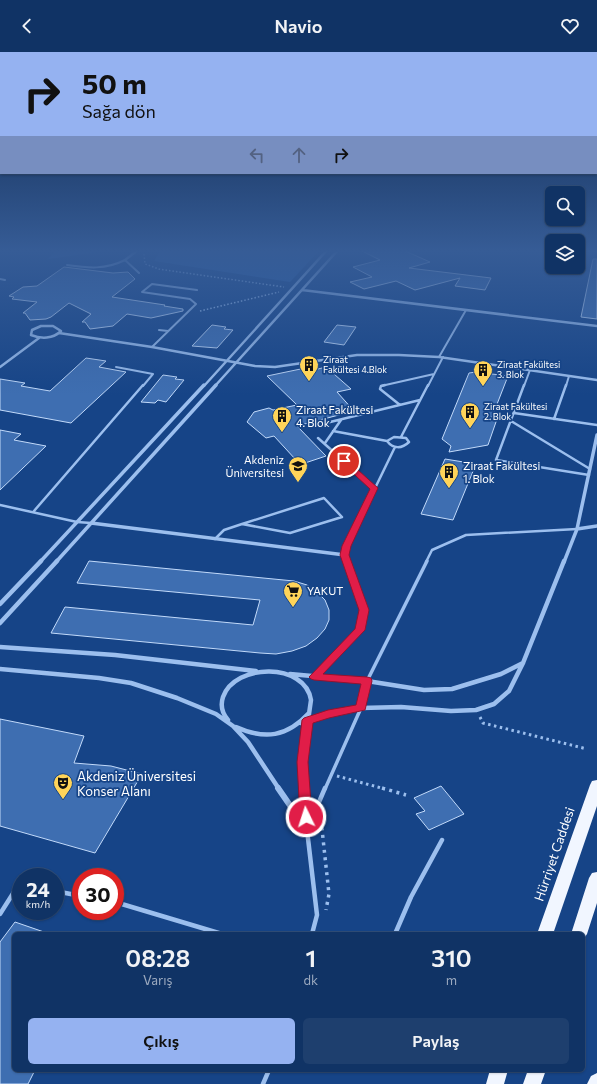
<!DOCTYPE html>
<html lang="tr">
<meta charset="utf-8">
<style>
body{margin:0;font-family:Commissioner,sans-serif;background:#1e3f6e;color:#f1f3f6;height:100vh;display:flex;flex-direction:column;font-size:15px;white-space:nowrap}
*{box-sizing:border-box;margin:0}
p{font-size:13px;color:#9caabf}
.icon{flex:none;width:22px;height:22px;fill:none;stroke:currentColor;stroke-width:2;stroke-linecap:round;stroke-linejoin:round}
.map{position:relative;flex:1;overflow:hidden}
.panel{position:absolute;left:12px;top:880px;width:573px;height:140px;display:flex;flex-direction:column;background:#103365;border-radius:6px;box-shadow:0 1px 3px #0004,0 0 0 1px #304e79}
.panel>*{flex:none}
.hud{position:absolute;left:0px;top:0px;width:597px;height:122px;box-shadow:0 1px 3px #0004,0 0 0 1px #304e79;background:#95b2f1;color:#111;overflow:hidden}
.controls{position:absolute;left:545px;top:134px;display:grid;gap:8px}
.controls a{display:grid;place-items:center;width:40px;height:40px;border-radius:6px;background:#103365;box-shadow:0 1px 3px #0004,0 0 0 1px #304e79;font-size:20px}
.speed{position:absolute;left:12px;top:816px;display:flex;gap:8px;font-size:20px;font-weight:700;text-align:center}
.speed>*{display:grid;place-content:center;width:52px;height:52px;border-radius:50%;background:#103365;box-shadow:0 1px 3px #0004,0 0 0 1px #304e79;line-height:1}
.speed small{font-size:10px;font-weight:400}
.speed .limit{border:6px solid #d22;background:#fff;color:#111}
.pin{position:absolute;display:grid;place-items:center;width:34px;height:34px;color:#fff;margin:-17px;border:2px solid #fff;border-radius:50%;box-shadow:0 1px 4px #0007}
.me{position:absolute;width:44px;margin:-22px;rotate:356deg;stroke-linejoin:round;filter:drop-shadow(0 0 3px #0008)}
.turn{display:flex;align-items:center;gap:14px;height:84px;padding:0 16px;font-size:18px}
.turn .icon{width:52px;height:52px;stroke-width:2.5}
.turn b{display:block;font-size:28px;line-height:34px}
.lanes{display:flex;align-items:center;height:38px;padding:0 16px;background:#0003;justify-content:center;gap:20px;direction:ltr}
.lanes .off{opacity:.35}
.eta{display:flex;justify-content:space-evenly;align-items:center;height:68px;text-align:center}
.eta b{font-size:24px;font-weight:600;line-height:28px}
.action{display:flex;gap:8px;margin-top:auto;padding:8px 16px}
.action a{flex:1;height:46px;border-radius:6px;background:#95b2f1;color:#111;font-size:16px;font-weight:600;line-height:46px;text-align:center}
.action a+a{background:#1e3f6e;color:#f1f3f6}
header{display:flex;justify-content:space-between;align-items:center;height:52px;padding:0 16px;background:#103365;font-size:18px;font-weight:600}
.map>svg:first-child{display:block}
</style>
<header><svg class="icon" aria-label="back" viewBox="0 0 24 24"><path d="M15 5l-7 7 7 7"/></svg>Navio<svg class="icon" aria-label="heart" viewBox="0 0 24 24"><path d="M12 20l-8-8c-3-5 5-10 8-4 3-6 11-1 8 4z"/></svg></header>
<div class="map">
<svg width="597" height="1032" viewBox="0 0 597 1032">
<rect width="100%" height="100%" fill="#164487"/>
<path fill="#285da6" d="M56,198H113L48,207Z
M161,198H320L290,230L154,209Z"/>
<path fill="#3e6eb1" stroke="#c2dafa" d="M360,198H403L430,210L409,216L491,226L485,238L455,234L460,226L415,238L396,229L364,237L350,230L372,225L353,215L380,208Z
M593,207H597V267L581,265Z
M64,215L113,221L128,220L135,227L112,245L165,253L164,254L183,257V259L151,266L127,262L113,274L90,277L85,270H82L91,262L69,251L51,265L46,267L30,268L25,261H23L37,250L12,247L14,245L9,244L23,235L37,234Z
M212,273L226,275L224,277L233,278L217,296L192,294Z
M337,273L356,275L344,293L324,290Z
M86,306L106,309L99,315L126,320L71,371L0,358V327L25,331L21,334L50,339Z
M315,314L318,317L326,315L351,337L337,340L354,359L297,374L326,404L305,411L300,406L296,408L274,384L266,386L247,370L254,360L269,356L273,358L297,353L267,324Z
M476,320L508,324L492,365L497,367L488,393L449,400L451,394L442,387L469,321Z
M163,323L177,325L175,327L184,328L166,350L158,348L155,351L141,350Z
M0,378L21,382L14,388L46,394L0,438Z
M445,407L476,412L453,468L421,462Z
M89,509L294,529L307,533L317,540L325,548L329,558V568L325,577L317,586L306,594L292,599L276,602L260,601L51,581L65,555L253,573L260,548L77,531Z
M0,667L84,684L74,711L111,714L142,722L95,801L0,774Z
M441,734L464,762L429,778L416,762L425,759L414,746Z
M15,870L44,880V882H14V1018H35L28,1032H0V890Z"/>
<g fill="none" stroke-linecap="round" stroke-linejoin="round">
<path stroke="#9cbfee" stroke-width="1.5" stroke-dasharray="1.5 2" stroke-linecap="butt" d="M144,202L145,212L159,217L284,235
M200,259L279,240"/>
<path stroke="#9cbfee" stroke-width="3" stroke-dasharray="2.5 3.5" stroke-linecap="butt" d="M480,665L483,671L587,697
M337,724L385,737"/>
<path stroke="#9cbfee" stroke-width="3.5" stroke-dasharray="3 4.5" stroke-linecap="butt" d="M382,736L406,743
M321,768L329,842L326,858"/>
<path stroke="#9cbfee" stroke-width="2" d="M67,213C88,216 105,218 125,208L139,221
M0,227L5,228
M159,278L168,279
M152,295L196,252L190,247L142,240L152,232L197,238
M439,305L466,258
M116,315L153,322L143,334
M381,334L434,322
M428,334L443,305
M524,334L530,318
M566,334L569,324"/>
<path stroke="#9cbfee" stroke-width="2.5" d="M385,333L381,334L380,337L400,353
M524,333L496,408L589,423
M514,361L597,373
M554,367L566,333
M511,369L590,417
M322,372L420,348
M333,379L387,389
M394,385L406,386L409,390C402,397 393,397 387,389Z
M401,385L428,333
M318,386L374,436
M325,391L341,368
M324,446L342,465L290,481L242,472Z
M0,453L77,470L91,471
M34,459L143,333
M215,487L224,478L242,472
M347,510L345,503L347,494L395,395
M426,510L432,498L466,483L577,477"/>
<path stroke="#9cbfee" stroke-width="3.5" d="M314,625L360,578L364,558L347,509
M325,737L361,656L367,629L427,509"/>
<path stroke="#9cbfee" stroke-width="4.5" d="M55,839L81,844
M115,850L222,882
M0,862L19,832H21
M312,882L317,863L307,778L325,736
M395,882L411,845L442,788
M263,1032L269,1018"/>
<path stroke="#9cbfee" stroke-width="2.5" d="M0,315L39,286"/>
<path stroke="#9cbfee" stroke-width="2.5" d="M587,198L597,199
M125,208L138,198
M302,238L597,274
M41,274H53L61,279C53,287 41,287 31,283L32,278Z
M59,281L152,295L255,314L275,315L357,303H399L439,305L597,328
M204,334L327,198
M215,334L338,198"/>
<path stroke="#9cbfee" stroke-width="3.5" d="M91,471L345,503
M577,477L597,474
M40,510L204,333
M56,510L216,333
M564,510L577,477L597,383"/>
<path stroke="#9cbfee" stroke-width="4.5" d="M0,552L41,509
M0,571L57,509
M0,595L115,603L256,619
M0,617L99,626L131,631L177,646L216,662L233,674L248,690L279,737
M290,622L367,629L424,638L452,637L501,622L523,611
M228,668C222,661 220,654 223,645C235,611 305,610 311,648L304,697L303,737
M301,671L328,662L361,656L401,655L451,659L476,658L494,652L509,639L523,611L564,509
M236,675C265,688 287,685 309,661"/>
<path stroke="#9cbfee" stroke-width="6" d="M278,736L307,778
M303,736L307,778"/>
<path fill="#f1f6ff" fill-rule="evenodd" d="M597,728V754L553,882H537L590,733L592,729Z
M597,820V851L587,882L583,888V882H571L589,826L592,821Z
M490,1018H508L504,1032H486Z
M528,1018H546L541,1032H523Z
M597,1021V1032H587L591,1024Z"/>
</g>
<linearGradient id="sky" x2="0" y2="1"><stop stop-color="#0c254a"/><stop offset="0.58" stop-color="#365c96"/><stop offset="1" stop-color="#365c96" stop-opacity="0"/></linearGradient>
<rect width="597" height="343" fill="url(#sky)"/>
<path fill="#e11d48" stroke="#92132f" d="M344,407L347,408L378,436L351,494L349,503L369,558L365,578L323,622L367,625L371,626L372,629L365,658L329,666L313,671L308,710L312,765L310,768L306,769L302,768L300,765L297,710L302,668L304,666L328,658L356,653L361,632L314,628L311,627L309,625L355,577L359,558L340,503L342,494L370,437L342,411L340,409Z"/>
<defs>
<symbol id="building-pin" viewBox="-11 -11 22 30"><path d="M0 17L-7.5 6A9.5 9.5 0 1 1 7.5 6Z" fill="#ffd459" stroke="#164487"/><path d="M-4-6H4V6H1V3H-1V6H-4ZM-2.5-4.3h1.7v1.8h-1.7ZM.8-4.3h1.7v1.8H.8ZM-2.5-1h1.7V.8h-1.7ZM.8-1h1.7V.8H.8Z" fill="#111"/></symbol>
<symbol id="university-pin" viewBox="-11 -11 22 30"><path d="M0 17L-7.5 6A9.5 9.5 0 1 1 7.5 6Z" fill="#ffd459" stroke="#164487"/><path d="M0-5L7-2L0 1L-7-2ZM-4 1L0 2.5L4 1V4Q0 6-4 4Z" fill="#111"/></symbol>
<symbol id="supermarket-pin" viewBox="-11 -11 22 30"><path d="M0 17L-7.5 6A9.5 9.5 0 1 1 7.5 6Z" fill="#ffd459" stroke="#164487"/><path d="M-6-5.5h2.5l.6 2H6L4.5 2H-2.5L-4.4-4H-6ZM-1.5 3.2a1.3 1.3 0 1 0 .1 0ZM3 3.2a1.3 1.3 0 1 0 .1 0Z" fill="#111"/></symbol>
<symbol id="theatre-pin" viewBox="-11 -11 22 30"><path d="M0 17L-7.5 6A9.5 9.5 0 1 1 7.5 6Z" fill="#ffd459" stroke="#164487"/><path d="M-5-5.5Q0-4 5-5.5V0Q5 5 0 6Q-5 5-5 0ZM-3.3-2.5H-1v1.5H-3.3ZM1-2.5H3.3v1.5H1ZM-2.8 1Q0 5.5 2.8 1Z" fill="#111"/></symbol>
</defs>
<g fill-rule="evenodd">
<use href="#building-pin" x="298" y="302" width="22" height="30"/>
<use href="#building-pin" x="472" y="307" width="22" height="30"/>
<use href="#building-pin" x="459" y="349" width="22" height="30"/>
<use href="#building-pin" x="271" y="353" width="22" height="30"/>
<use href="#university-pin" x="287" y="403" width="22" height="30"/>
<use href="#building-pin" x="438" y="409" width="22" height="30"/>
<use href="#supermarket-pin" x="282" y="528" width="22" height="30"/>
<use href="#theatre-pin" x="52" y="720" width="22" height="30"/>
</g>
<g text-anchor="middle" stroke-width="3.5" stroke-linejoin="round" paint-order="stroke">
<g font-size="9" fill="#fff" stroke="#164487" text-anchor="start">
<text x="323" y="311">Ziraat<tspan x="323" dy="10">Fakültesi 4.Blok</tspan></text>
<text x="497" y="316">Ziraat Fakültesi<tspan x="497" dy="10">3. Blok</tspan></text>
<text x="484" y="358">Ziraat Fakültesi<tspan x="484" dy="10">2. Blok</tspan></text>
</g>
<g font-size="11" fill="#fff" stroke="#164487" text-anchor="start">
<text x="296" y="362">Ziraat Fakültesi<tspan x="296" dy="13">4. Blok</tspan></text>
<text x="284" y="412" text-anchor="end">Akdeniz<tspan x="284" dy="13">Üniversitesi</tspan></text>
<text x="463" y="418">Ziraat Fakültesi<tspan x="463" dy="13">1. Blok</tspan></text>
<text x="307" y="543">YAKUT</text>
</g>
<g font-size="13" fill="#fff" stroke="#164487" text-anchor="start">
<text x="77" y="729">Akdeniz Üniversitesi<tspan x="77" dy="15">Konser Alanı</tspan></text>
</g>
<g font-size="13" fill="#fff" stroke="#164487">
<text transform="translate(554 802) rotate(-71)" y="5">Hürriyet Caddesi</text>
</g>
</g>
</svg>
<div class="controls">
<a><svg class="icon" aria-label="search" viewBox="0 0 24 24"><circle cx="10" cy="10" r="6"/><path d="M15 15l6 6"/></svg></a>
<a><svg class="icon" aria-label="layers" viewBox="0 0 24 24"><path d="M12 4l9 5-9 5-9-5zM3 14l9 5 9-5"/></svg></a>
</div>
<div class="speed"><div>24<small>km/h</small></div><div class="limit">30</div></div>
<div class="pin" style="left:344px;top:409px;background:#d93025"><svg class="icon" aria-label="arrive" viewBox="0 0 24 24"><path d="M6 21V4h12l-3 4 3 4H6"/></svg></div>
<svg class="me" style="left:306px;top:765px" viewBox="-20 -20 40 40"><circle r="17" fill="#e11d48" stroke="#fff" stroke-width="3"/><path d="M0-11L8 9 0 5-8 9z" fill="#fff"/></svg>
<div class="hud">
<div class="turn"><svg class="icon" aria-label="right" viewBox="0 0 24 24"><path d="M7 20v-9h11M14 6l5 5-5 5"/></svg><div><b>50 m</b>Sağa dön</div></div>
<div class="lanes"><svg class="icon off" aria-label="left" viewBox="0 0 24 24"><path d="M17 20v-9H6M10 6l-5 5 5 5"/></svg><svg class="icon off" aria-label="ahead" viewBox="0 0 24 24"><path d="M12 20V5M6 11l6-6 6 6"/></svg><svg class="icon" aria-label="right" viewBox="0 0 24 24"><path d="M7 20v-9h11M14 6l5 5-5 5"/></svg></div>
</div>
<section class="panel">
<div class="eta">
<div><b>08:28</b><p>Varış</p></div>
<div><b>1</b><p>dk</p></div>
<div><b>310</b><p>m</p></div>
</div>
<div class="action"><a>Çıkış</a><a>Paylaş</a></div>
</section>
</div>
